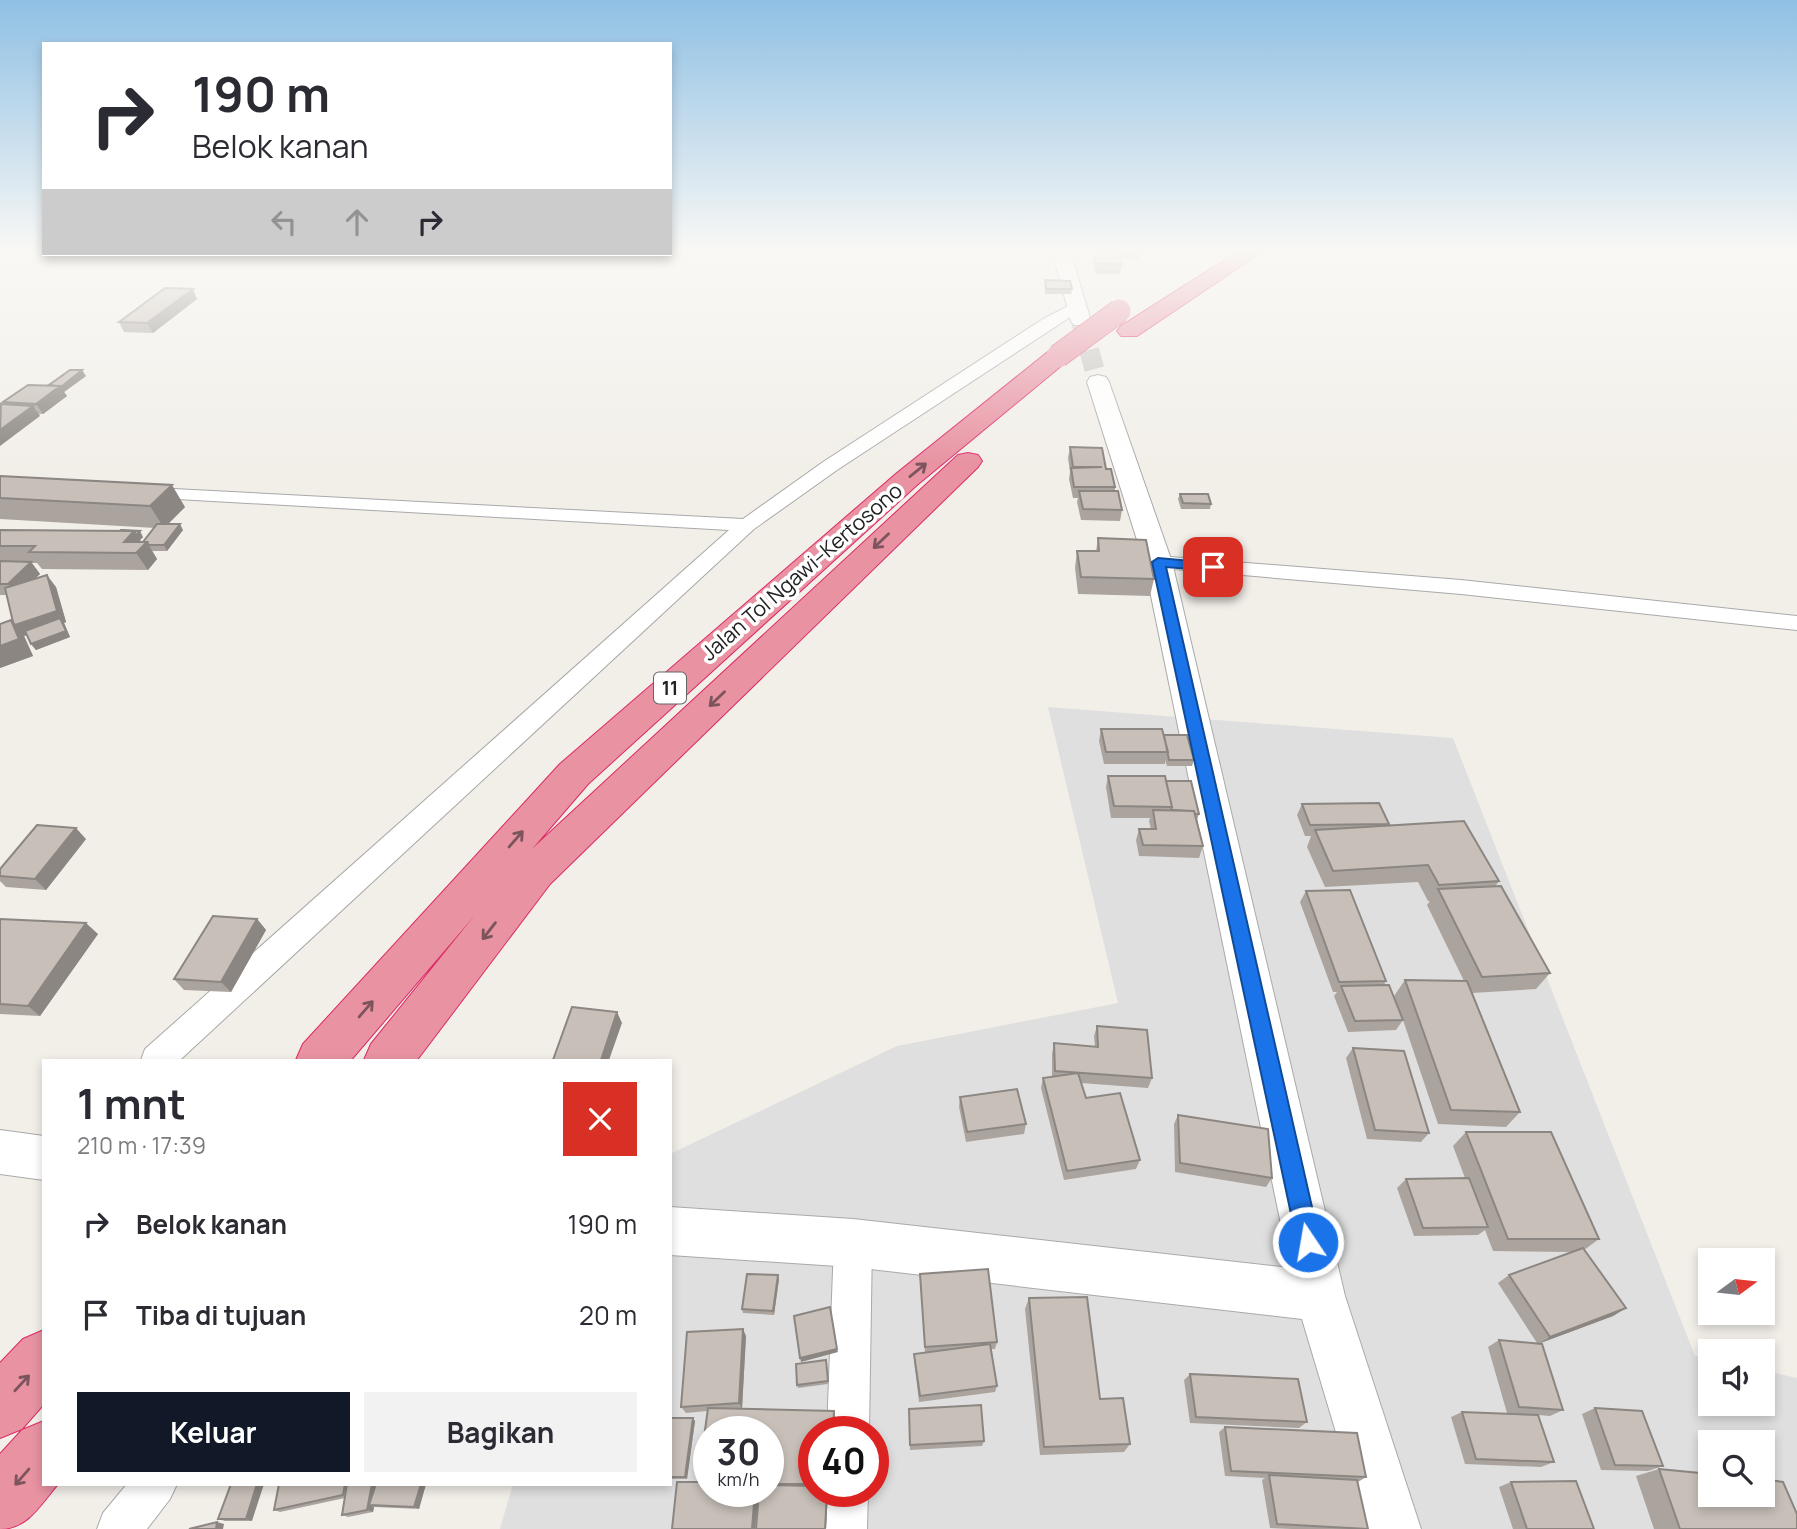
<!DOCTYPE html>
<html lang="id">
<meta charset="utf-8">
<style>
body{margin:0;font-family:Manrope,sans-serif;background:#f2f2f3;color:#2b2b33;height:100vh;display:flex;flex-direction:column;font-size:26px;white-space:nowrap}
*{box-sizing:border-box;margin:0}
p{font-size:23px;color:#7c7c81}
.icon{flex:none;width:38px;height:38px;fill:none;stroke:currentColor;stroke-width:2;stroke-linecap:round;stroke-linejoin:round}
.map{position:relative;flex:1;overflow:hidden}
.panel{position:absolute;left:42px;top:1059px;width:630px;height:427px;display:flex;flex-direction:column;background:#fff;border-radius:0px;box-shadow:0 4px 10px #0003}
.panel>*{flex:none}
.guide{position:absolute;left:42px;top:42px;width:630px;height:214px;border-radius:0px;box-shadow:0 4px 10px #0003;background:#fff;color:#2b2b33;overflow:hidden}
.needle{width:46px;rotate:75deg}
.tools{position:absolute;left:1698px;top:1248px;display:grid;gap:14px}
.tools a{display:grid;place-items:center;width:77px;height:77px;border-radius:0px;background:#fff;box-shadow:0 4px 10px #0003;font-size:35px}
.speed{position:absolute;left:693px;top:1416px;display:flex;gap:14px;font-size:35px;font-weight:700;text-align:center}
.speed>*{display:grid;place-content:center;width:91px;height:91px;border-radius:50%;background:#fff;box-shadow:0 4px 10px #0003;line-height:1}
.speed small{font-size:18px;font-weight:400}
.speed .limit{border:10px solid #d22;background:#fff;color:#111}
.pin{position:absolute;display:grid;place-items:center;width:60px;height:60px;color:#fff;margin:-30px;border-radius:14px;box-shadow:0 4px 10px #0006}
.me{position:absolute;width:77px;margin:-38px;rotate:348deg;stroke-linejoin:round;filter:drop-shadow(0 0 5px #0008)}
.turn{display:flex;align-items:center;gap:24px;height:147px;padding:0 35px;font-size:32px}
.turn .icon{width:91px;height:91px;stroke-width:2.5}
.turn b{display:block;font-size:49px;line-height:60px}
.lanes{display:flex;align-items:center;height:66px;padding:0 35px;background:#0003;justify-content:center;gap:35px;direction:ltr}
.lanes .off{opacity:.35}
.round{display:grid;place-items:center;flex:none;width:74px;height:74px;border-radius:0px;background:#f2f2f3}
.head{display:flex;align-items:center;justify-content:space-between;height:119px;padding:0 35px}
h1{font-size:42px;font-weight:700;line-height:52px}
.action{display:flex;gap:14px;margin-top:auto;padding:14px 35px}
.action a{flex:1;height:80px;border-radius:0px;background:#111827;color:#fff;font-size:28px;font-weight:700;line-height:80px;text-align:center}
.action a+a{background:#f2f2f3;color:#2b2b33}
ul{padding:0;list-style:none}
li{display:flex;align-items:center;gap:21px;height:91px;padding:0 35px}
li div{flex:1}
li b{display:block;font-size:26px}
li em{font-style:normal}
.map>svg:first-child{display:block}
</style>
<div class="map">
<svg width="1797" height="1529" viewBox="0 0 1797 1529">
<rect width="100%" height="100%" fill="#f2efe9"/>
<path fill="#e0dfdf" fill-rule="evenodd" d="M1048,707L1453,738L1695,1356L1710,1359V1404H1762V1370L1797,1378V1529H500L513,1484H670V1154L897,1046L1118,1003ZM709,1432H768V1491H709ZM814,1432H873V1491H814ZM1710,1442H1762V1494H1710Z"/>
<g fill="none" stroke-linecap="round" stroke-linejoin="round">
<path stroke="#c8c6c1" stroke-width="20" stroke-dasharray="20 10" stroke-linecap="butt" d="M1081,321L1098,382"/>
<defs>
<path id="minor" d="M1076,302L1084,307L1081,310L837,470L754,529L180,1060H141L145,1049L729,530L142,497L135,495L132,491L135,487L743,519L823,462L1043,319Z
M1158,556L1461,580L1797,616V630L1461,594L1150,567L1147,562L1150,557Z
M853,1224L866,1230L872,1243L869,1432H827L834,1243L840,1230Z
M127,1484H177L170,1499L147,1529H97L103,1513Z
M824,1491H868L867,1529H823Z"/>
<path id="tertiary" d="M1052,251H1070L1091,321L1088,325H1074L1071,321Z
M1098,375L1106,377L1109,382L1172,562L1345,1296L1421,1529H1365L1302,1319L853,1267L670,1255V1207L853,1219L1290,1268L1144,562L1087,382L1090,377Z
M0,1130L44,1136V1180L0,1174Z"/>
<path id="motorway" d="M1239,251H1263L1137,336H1121L1117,331L1121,326Z
M1058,349L1067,351L1070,356L1067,361L917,485L588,784L532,849L958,455L968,453L978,455L982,461L978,467L550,884L417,1060H364L371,1044L475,915L351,1060H296L303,1044L560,764L897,473L1049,351Z
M44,1330V1404L22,1429L0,1438V1363L23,1339Z
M44,1421V1484H58C41,1504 28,1529 0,1529V1454L22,1430Z"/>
</defs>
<use href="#minor" stroke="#a9a9a9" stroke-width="2"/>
<use href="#tertiary" stroke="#a9a9a9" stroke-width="2"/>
<use href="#motorway" stroke="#dc2a67" stroke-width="2"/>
<use href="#minor" fill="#fff" fill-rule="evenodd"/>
<use href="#tertiary" fill="#fff" fill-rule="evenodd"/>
<use href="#motorway" fill="#e892a2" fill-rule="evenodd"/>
<defs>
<path id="motorway-bridge" d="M1058,356L1119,311"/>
</defs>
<use href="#motorway-bridge" stroke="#dc2a67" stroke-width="24" stroke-linecap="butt"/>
<use href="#motorway-bridge" stroke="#e892a2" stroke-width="23"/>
</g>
<path fill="#aba49e" d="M1097,251H1141L1140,259H1120L1122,264L1120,274H1096L1092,263L1093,253H1098Z
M1045,280L1072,289L1071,294H1045Z
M197,299L153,333L124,332L119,322Z
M86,376L64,392L67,396L43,414H39L40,416L5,404L3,402L49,385Z
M1070,447L1106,469L1115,487V491L1122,510L1120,521L1081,520L1077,502L1078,498H1073L1069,479L1070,472L1068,458Z
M0,476L185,507L168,524L183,530L167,551H152L157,559L148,570L42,569L37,563H32L40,574L34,579L56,587L66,622L64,623L70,637L36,650L31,644L27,635L24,636L33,656L0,668V624L13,622L7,595H0V530L143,537L140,540L141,542H143L155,528L0,519Z
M1180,494L1211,504L1210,509H1181L1178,499Z
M1098,538L1154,579L1150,596L1078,594L1075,568L1077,551H1096Z
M1101,729L1164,735L1194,760L1192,766H1167L1165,760V764H1104L1099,741Z
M1108,776L1166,781L1199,814L1197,820L1203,846L1199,858L1139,856L1136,840L1139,829H1151L1149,821L1150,818H1111L1106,787Z
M1302,804L1389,824L1388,825L1499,881L1495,887L1550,973L1536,989L1472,993L1520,1112L1506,1127L1438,1124L1403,1020L1396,1030L1348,1032L1334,996L1337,992H1333L1300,902L1306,891L1386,981L1384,985L1398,1008L1394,996L1405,980L1464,981L1427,905L1430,901H1428L1418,882L1325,887L1307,847L1311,836H1305L1297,815Z
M86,839L46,890L6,887L0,881V869Z
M0,919L98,934L40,1016L0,1014Z
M257,919L266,930L231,992L184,990L174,979Z
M1097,1026L1152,1078L1148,1088L1081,1083L1086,1098L1140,1160L1136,1169L1064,1180L1041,1088L1043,1078L1052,1077V1054L1054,1043L1095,1047L1094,1036Z
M1353,1048L1429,1133L1421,1142L1367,1139L1346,1058Z
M960,1097L1026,1124L1024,1134L966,1142L959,1107Z
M1178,1115L1272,1178L1266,1187L1175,1172L1174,1124Z
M1466,1132L1599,1239L1584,1250L1626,1308L1613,1316L1540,1343L1563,1410L1550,1416L1538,1415L1554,1462L1541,1467L1465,1464L1451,1417L1462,1412L1533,1415L1507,1413L1488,1347L1499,1340L1537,1343L1498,1283L1509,1275L1572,1252L1493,1251L1485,1230L1478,1235L1414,1236L1397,1188L1406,1179L1465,1178L1453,1146Z
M920,1274L997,1342L995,1349H991L997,1386L995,1392L919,1402L914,1360V1354L925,1352Z
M779,1279L774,1315L743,1313L742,1309Z
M1029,1298L1100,1399L1130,1444L1124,1452L1040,1455L1025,1309Z
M746,1336L742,1408L834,1411L835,1417L814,1432V1491H828L826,1529H756L768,1491V1432H709L759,1491L755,1529H672L698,1482L707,1411L686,1413L681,1407Z
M827,1363L828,1384L798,1388L797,1385Z
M1190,1374L1307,1422L1299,1428L1190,1423L1184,1380Z
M1595,1408L1663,1466L1648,1471L1601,1470L1582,1414Z
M909,1415L984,1441L982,1446L910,1450Z
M670,1418L695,1421L687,1479H670Z
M1225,1427L1366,1477L1358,1482L1367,1529H1292L1270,1528L1262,1480L1265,1478L1225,1476L1219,1432Z
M1659,1469L1797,1529H1654L1636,1476Z
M1511,1482L1594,1529H1513L1499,1487Z
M231,1484L252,1521H225L218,1519Z
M279,1484H426L419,1509L374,1507L373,1512L348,1517L342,1515L345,1498L280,1512L274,1510Z"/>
<path fill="#8b8681" d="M193,289L197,299L153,333L147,323Z
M82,370L86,376L64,392L67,396L43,414L36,404Z
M33,406L40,416L0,446V430Z
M172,485L185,507L164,528L150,506Z
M180,524L183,530L167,551L164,545Z
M134,531H140L143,537L140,540L143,545L147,542L157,559L148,570L136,553L124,542Z
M31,562L40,574L17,596L8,584Z
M47,575L56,587L66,622L64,623L70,637L36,650L31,644L63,623L24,636L33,656L0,668V646L11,620L15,625Z
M76,828L86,839L46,890L35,879Z
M257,919L266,930L231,992L221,982Z
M86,923L98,934L40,1016L28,1006Z
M617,1012L622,1023L609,1060H601Z
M778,1275L779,1279L774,1315L773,1311Z
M1626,1308L1613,1316L1538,1344L1550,1337Z
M743,1329L746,1336L742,1409L739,1403Z
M837,1349L838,1352L801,1362L800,1358Z
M834,1411L835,1417L834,1432H833Z
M693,1418L695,1421L687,1479L685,1477Z
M257,1484H264L252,1521L246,1519Z
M372,1484H377L369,1505L374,1507L373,1512L367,1510Z
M421,1484H426L419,1509L414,1507Z
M755,1491H759L755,1529H752Z
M827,1491H828L826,1529H825Z
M217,1522L224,1524L223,1529H216Z"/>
<path fill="#c7bfb8" stroke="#8b8681" stroke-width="2" d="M1101,251H1117L1122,264H1097L1093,253H1100Z
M1045,280L1070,281L1072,289H1046Z
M165,288L193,289L147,323L119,322Z
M70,370H82L61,387L49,385Z
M28,385L60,386L36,404L3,402Z
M1,404L33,406L0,430Z
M1070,447L1102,448L1106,469H1111L1115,487H1074L1071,468L1102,467H1073Z
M0,476L172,485L150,506L0,498Z
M1079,491H1118L1122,510L1083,509Z
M1180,494H1208L1211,504L1183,503Z
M157,524H180L164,545H149L147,542H143Z
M0,530L134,531L124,542H147L136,553L29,552L35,546H0Z
M121,530L140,531L136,535L134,531H120Z
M1098,538L1146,540L1154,579L1081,577L1077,551H1099Z
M0,561L31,562L8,584H0Z
M47,575L57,611L15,625L13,622L5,588Z
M60,618L66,631L31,644L25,631Z
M11,620L19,639L0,646V624Z
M1101,729H1162L1168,752H1106Z
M1164,735H1187L1194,760H1169Z
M1108,776H1165L1172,807L1114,806Z
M1166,781H1191L1199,814H1195L1194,811L1171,810L1172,807Z
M1379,803L1389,824L1310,825L1302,804Z
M1153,810L1194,811L1203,846L1143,845L1139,829H1156Z
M1464,821L1499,881L1439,885L1428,865L1333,871L1315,830Z
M37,825L76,828L35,879L0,876V869Z
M1501,886L1550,973L1482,977L1438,889Z
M1350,890L1386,981L1339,982L1306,891Z
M213,916L257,919L221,982L174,979Z
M0,919L86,923L28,1006L0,1004Z
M1405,980L1467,981L1520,1112L1451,1110Z
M1389,985L1403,1020L1355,1021L1341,986Z
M572,1007L617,1012L601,1060H553Z
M1097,1026L1147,1030L1152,1078L1055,1071L1054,1043L1098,1047Z
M1353,1048L1404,1051L1429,1133L1375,1130Z
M1078,1073L1086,1098L1120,1093L1140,1160L1067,1171L1043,1078Z
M1017,1089L1026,1124L967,1132L960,1097Z
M1178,1115L1268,1129L1272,1178L1180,1163Z
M1466,1132H1551L1599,1239H1508Z
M1469,1178L1488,1227L1423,1228L1406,1179Z
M1583,1248L1626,1308L1550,1337L1509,1275Z
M988,1269L997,1342L925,1347L920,1274Z
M747,1274L778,1275L773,1311L742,1309Z
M1087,1297L1100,1399L1123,1398L1130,1444L1044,1447L1029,1298Z
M830,1307L837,1349L800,1358L794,1316Z
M743,1329L739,1403L681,1407L687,1332Z
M1499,1340L1542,1344L1563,1410L1519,1407Z
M990,1344L997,1386L920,1396L914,1354Z
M826,1360L828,1381L797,1385L796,1364Z
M1190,1374L1298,1379L1307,1422L1196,1417Z
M981,1405L984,1441L910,1445L909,1409Z
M708,1408L834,1411L833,1432H814V1484H768V1432H709V1491H755L752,1529H672L677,1482H698Z
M1595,1408L1642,1411L1663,1466L1615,1465Z
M1462,1412L1538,1415L1554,1462L1476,1459Z
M670,1418H693L685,1477H670Z
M1225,1427L1357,1433L1366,1477L1231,1471Z
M1659,1469L1710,1474V1494H1762V1479L1783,1482L1797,1514V1529H1680Z
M1269,1475L1357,1480L1368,1529L1277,1524Z
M1576,1481L1594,1529H1527L1511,1482Z
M231,1484H257L246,1519H218Z
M279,1484H345L343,1495L274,1510Z
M347,1484H372L367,1510L342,1515Z
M376,1484H421L414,1507L369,1505Z
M768,1485L814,1486V1491H827L825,1529H756L759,1491H768Z
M217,1522L216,1529H189Z"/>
<defs><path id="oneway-shaft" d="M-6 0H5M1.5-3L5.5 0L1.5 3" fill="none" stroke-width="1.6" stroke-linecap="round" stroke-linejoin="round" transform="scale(1.75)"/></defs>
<g stroke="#7b545c">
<use href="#oneway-shaft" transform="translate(918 470) rotate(-39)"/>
<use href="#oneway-shaft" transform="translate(881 541) rotate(136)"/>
<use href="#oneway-shaft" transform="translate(717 699) rotate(136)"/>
<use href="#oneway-shaft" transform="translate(516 839) rotate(-49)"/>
<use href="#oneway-shaft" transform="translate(489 931) rotate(128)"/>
<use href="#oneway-shaft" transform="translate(366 1009) rotate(-49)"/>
<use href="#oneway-shaft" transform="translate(22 1383) rotate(-47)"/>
<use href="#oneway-shaft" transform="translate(22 1477) rotate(131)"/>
</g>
<linearGradient id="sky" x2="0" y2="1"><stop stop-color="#8fc0e4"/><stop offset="0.54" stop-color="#f9f8f5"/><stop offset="1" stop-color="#f9f8f5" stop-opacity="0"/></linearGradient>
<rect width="1797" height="465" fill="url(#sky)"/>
<path fill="#1a73e8" stroke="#114b97" stroke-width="2" d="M1158,558L1213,563L1220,567L1213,571L1166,567L1320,1242L1316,1250L1308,1253L1300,1250L1297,1242L1152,562Z"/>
<g text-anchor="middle" stroke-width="7" stroke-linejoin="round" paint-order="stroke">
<rect fill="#fff" stroke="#646464" stroke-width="2" x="654" y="672.5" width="32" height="31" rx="5"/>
<g font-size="19" font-weight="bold" fill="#222">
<text x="670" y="695">11</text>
</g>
<g font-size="21" fill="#222" stroke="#fff">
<text transform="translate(802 572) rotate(-41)" y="7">Jalan Tol Ngawi–Kertosono</text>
</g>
</g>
</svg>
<div class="tools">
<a><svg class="needle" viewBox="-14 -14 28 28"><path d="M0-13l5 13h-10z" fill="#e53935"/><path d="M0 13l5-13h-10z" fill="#7c7c81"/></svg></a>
<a><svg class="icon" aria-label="sound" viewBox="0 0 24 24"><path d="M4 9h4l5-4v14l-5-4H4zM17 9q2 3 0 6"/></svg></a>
<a><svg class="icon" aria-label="search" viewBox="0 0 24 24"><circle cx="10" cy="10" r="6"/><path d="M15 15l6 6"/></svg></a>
</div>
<div class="speed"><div>30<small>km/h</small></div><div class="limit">40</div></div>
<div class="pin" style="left:1213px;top:567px;background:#d93025"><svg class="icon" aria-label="arrive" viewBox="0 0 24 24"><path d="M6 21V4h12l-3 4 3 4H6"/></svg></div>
<svg class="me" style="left:1308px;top:1242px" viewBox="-20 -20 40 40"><circle r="17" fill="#1a73e8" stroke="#fff" stroke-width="3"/><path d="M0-11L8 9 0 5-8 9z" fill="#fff"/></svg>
<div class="guide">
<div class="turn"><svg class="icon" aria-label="right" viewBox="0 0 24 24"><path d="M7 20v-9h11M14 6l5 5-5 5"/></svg><div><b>190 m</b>Belok kanan</div></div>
<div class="lanes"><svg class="icon off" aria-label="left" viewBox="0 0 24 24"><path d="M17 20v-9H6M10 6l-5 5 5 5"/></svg><svg class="icon off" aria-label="ahead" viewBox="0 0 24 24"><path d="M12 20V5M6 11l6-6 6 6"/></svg><svg class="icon" aria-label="right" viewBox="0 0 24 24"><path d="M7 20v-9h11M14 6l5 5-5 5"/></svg></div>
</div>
<section class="panel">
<div class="head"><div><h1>1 mnt</h1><p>210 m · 17:39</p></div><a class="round" style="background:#d93025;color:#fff"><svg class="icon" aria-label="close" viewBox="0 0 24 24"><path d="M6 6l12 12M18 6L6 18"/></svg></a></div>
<ul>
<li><svg class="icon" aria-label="right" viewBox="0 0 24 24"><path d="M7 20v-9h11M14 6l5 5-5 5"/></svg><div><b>Belok kanan</b></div><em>190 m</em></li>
<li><svg class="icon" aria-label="arrive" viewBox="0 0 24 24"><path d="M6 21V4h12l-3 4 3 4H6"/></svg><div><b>Tiba di tujuan</b></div><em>20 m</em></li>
</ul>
<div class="action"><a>Keluar</a><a>Bagikan</a></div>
</section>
</div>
